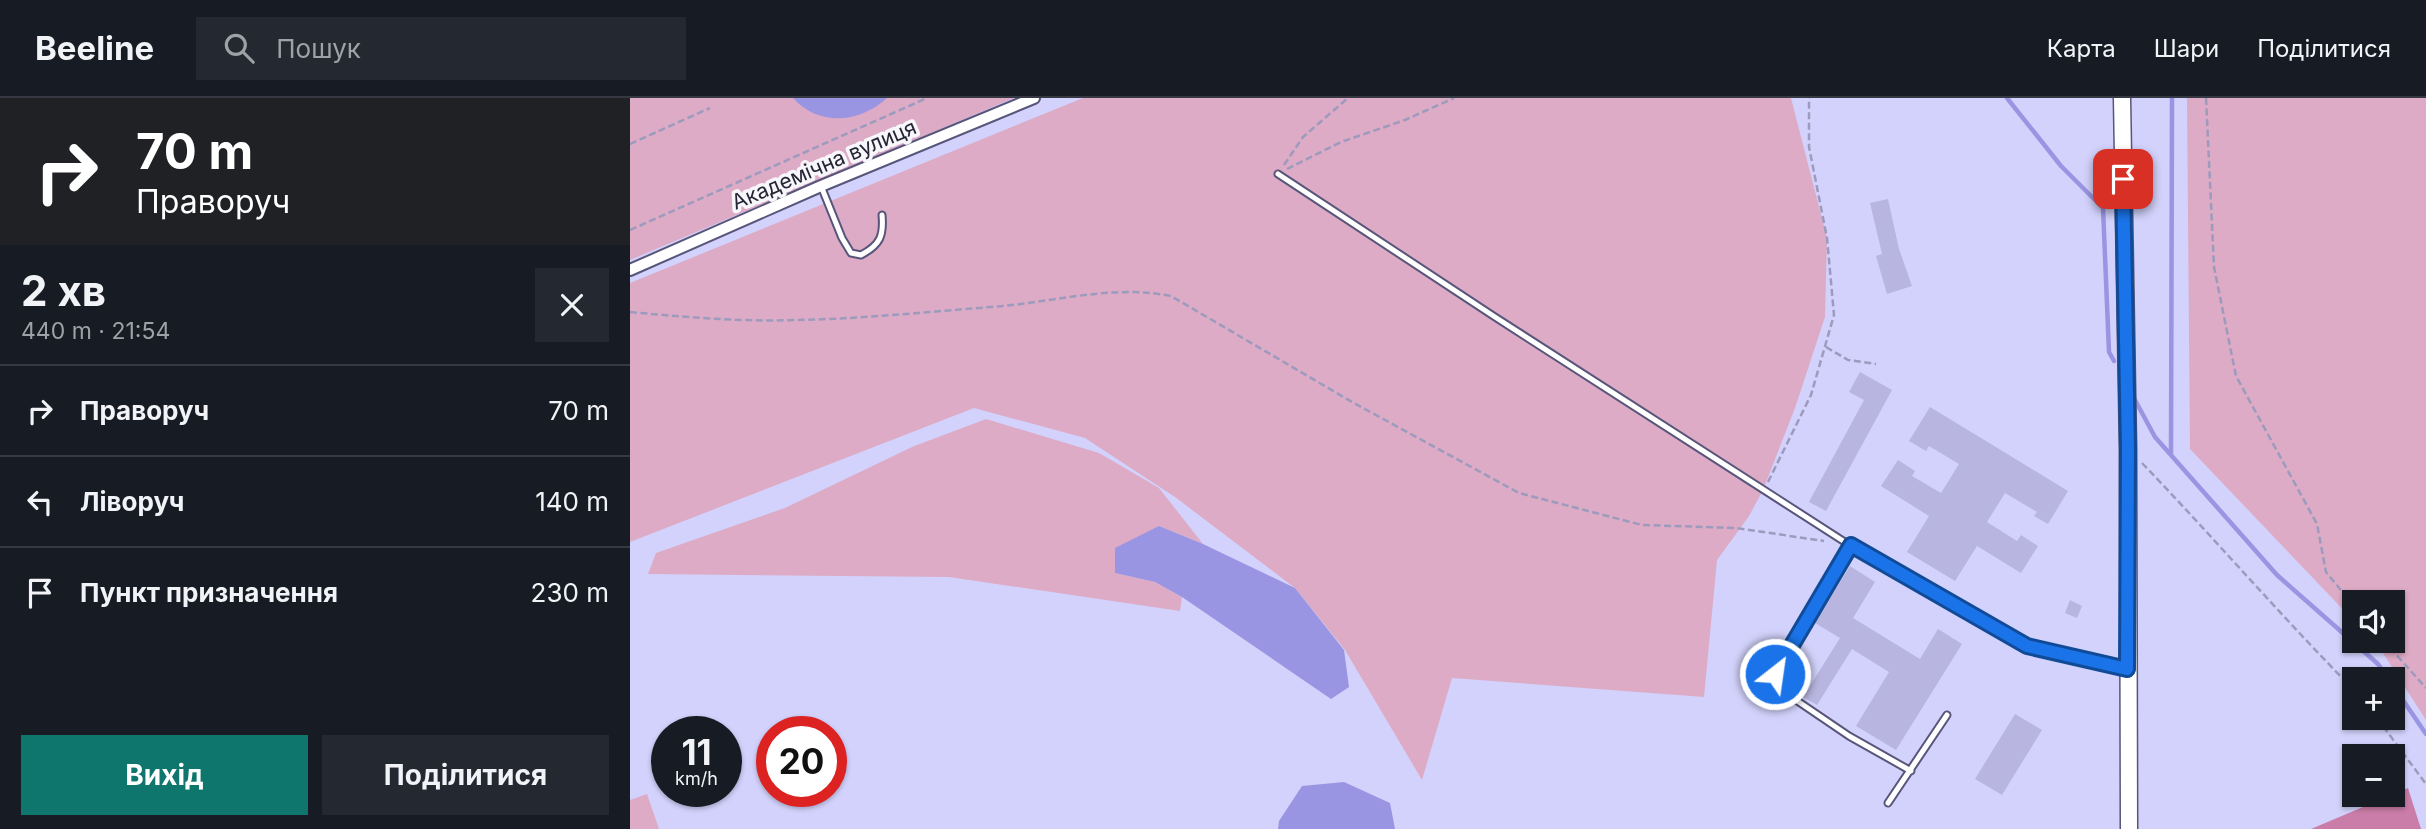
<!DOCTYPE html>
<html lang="uk">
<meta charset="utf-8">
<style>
body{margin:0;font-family:Inter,sans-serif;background:#242831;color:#f1f3f6;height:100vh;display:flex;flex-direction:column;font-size:26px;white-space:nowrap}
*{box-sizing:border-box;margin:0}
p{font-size:23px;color:#9ea1a6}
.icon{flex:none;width:38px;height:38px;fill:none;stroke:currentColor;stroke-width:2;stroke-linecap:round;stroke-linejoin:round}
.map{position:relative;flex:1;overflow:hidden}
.sheet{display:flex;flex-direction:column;background:#171b24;width:630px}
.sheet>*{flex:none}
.banner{background:#202124;color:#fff;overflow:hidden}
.buttons{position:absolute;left:1712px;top:492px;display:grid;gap:14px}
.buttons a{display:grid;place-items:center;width:63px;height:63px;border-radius:0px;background:#171b24;box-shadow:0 2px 5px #0004;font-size:35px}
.speed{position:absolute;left:21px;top:618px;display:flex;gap:14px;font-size:35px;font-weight:700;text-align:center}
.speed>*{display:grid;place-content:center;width:91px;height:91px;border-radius:50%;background:#171b24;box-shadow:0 2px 5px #0004;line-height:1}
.speed small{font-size:18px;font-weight:400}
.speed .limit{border:10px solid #d22;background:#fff;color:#111}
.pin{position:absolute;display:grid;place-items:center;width:60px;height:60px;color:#fff;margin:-30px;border-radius:14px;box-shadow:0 4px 10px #0006}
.me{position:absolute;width:77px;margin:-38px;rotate:30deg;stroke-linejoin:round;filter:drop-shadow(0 0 5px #0008)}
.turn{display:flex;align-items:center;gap:24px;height:147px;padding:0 21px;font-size:32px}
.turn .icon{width:91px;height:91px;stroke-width:2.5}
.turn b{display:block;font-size:49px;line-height:60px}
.round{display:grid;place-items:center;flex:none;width:74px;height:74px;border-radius:0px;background:#242831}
.headline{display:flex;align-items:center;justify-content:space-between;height:119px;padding:0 21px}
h1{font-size:42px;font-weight:700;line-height:52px}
.button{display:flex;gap:14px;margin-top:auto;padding:14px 21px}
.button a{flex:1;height:80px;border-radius:0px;background:#0f766e;color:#fff;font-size:28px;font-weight:700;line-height:80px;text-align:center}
.button a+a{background:#242831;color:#f1f3f6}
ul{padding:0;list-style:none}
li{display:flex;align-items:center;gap:21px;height:91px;padding:0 21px;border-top:2px solid #363941}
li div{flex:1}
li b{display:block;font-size:26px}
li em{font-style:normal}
header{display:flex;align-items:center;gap:42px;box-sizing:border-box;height:98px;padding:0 35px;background:#171b24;border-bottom:2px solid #363941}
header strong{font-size:33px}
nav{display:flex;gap:38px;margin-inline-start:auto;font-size:24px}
.search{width:490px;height:63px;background:#242831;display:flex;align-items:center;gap:18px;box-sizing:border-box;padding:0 24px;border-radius:0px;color:#9ea1a6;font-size:26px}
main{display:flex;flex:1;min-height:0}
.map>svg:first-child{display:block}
</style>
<header>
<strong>Beeline</strong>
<div class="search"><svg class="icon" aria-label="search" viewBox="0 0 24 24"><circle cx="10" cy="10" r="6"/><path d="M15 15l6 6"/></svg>Пошук</div>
<nav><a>Карта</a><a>Шари</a><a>Поділитися</a></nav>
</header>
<main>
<section class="sheet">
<div class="banner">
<div class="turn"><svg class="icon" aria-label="right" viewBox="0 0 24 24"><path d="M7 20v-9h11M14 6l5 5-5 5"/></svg><div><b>70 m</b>Праворуч</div></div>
</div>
<div class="headline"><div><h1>2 хв</h1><p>440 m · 21:54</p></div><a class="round"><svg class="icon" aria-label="close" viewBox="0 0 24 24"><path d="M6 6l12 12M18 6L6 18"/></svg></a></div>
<ul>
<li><svg class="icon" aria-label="right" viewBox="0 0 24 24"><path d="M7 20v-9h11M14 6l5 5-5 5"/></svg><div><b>Праворуч</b></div><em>70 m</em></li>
<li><svg class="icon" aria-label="left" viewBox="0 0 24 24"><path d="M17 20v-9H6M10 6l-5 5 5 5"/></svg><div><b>Ліворуч</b></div><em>140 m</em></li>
<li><svg class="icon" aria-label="arrive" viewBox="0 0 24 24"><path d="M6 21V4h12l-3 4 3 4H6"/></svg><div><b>Пункт призначення</b></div><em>230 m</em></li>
</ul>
<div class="button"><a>Вихід</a><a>Поділитися</a></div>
</section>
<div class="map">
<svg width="1796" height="731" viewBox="0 0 1796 731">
<rect width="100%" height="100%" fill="#d2d2fc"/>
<path fill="#ddabc5" d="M0,0H384L0,162Z
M453,0H1161L1197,140L1195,219L1165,310L1133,392L1119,418L1087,462L1074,599L822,580L792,682L715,552L665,490L545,399L455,340L344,310L0,444V185Z
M1557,0H1796V622L1751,552L1742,543L1762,542V504H1724V523L1560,351Z
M356,321L469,355L529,390L573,446L529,428L485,475L525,484L552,499L550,513L319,479L18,476L26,455L155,410L282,349Z
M17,696L29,731H0V702Z"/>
<path fill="#ca7da8" d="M1778,690L1791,731H1681Z"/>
<path fill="#9a95e2" d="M163,0H257C230,25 189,29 163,0Z
M529,428L573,446L665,490L714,552L719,589L701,601L552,499L525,484L485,475V450Z
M714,684L760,705L765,731H648L649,723L672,688Z"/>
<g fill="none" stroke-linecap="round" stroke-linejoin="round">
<path stroke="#9a95e2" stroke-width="4.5" d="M1377,0L1431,68L1473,110L1479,254L1484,263
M1505,302L1525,339L1647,477L1748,566L1759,581
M1541,356L1542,0
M1762,586L1796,636"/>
</g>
<path fill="#b8b6e0" d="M1258,101L1269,151L1282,188L1257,196L1246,158L1252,156L1240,105Z
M1230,274L1262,292L1196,413L1179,404L1234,302L1219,294Z
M1300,309L1438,393L1418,426L1404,418L1407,414L1375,395L1357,424L1387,443L1391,437L1408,448L1391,475L1347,448L1325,483L1277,454L1299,418L1251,388L1268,362L1285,373L1282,378L1311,395L1329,366L1299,348L1296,353L1279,343Z
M1220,468L1245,484L1223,520L1290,561L1308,531L1332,546L1266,652L1226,628L1259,574L1222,551L1187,607L1173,599L1210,540L1185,525Z
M1440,502L1452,508L1447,520L1435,515Z
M1385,616L1412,632L1372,697L1345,681Z"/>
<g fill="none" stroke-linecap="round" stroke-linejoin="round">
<defs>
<path id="lane" d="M648,76L865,219L1221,448L1397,548L1496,570
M191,88L212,140L221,155L231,157C250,147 254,138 252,117
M1221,448L1145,576L1163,600L1219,638L1281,673
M1258,705L1317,617"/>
<path id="street" d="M0,172L191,88L404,0"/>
<path id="secondary" d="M1492,0L1498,350L1499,731"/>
</defs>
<use href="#lane" stroke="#57567a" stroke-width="9"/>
<use href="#street" stroke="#57567a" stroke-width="14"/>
<use href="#secondary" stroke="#57567a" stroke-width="19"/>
<path stroke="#9c9bbd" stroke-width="2.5" stroke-dasharray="7 3.5" stroke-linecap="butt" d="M1576,0L1584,169L1606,278L1687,426L1696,474L1724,508
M0,46L80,10
M654,67L673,39L718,0
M657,71L711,44L775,22L824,0
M0,132L297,0
M0,214C55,219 110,224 165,222C230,221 296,214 361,209C421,205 481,186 541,198L722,304L889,395L1012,427L1106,430L1194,443
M1196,249L1218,262L1246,266
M1512,365C1584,440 1651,518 1724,592
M1138,384L1181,297L1204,217L1197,140L1179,49V0
M1753,542L1796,590
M1747,620L1796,686"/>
<use href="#lane" stroke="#fff" stroke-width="5"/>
<use href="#street" stroke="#fff" stroke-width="10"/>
<use href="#secondary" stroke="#fff" stroke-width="16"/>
</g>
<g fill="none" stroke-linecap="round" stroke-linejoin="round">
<defs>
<path id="route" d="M1145,576L1221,447L1397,548L1497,571L1498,350L1493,81"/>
</defs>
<use href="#route" stroke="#114b97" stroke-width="18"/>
<use href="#route" stroke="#1a73e8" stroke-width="12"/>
</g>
<g text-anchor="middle" stroke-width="7" stroke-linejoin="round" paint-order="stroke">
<g font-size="21" fill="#252434" stroke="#f7f7fb">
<text transform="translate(194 67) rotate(-23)" y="7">Академічна вулиця</text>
</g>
</g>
</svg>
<div class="buttons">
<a><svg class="icon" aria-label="sound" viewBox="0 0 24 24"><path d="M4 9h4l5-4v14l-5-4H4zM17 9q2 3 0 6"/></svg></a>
<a>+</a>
<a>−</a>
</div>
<div class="speed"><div>11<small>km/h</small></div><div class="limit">20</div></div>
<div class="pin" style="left:1493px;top:81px;background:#d93025"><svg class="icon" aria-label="arrive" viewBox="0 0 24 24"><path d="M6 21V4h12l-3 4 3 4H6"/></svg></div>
<svg class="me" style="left:1145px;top:576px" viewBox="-20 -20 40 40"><circle r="17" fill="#1a73e8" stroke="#fff" stroke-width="3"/><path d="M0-11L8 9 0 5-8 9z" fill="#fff"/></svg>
</div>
</main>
